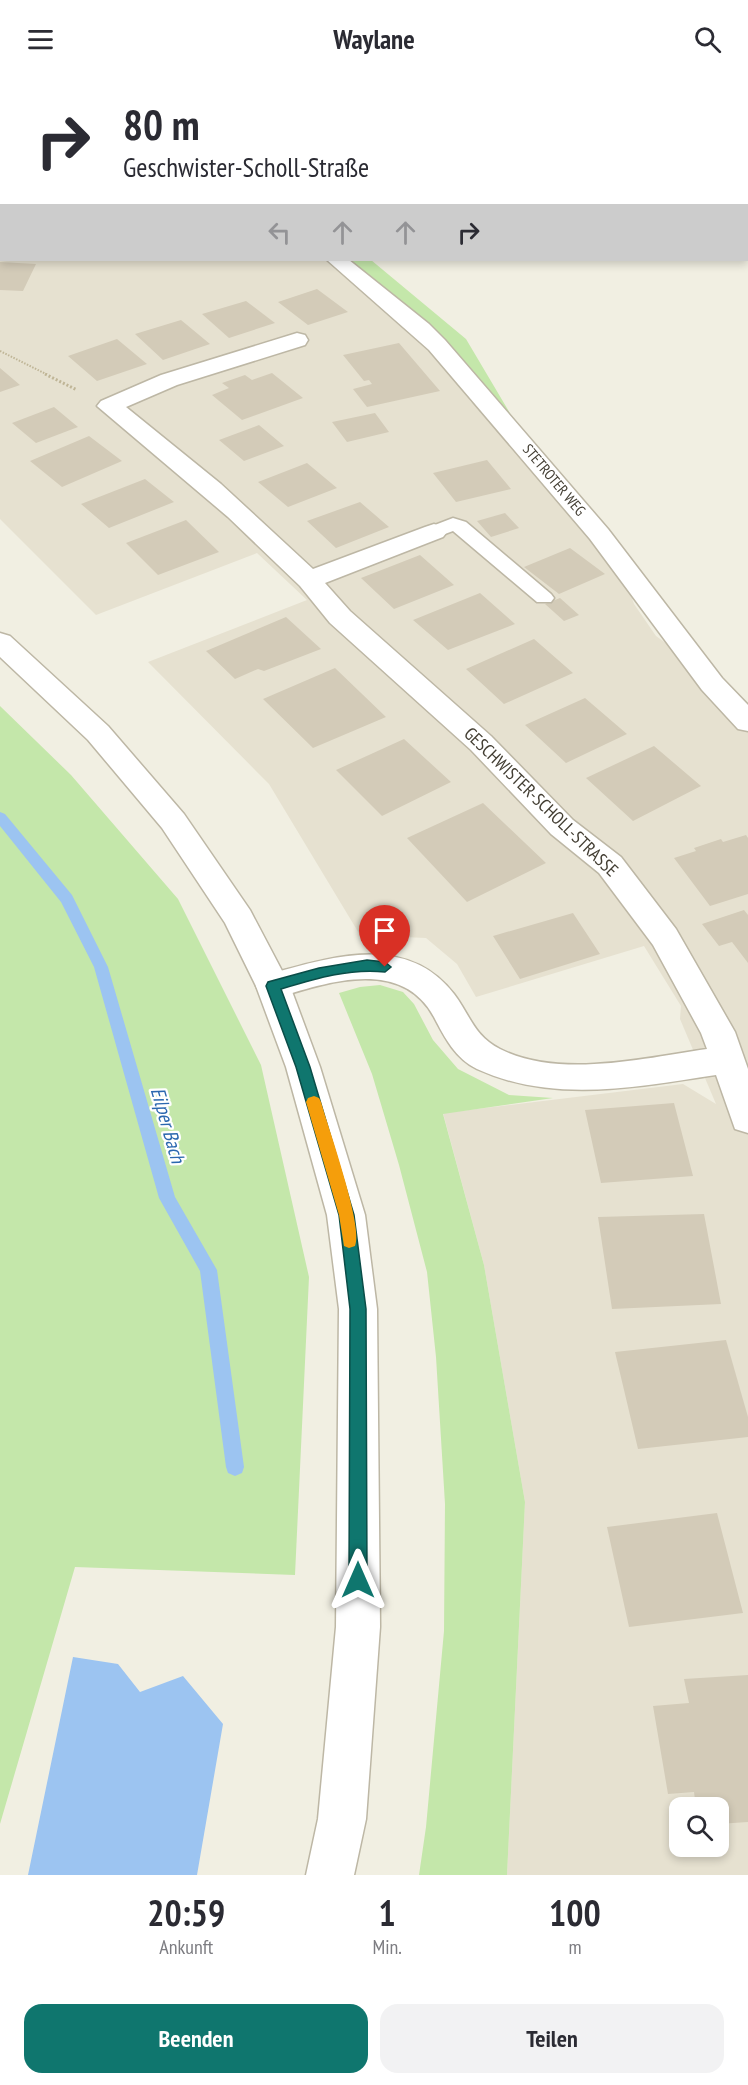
<!DOCTYPE html>
<html lang="de">
<meta charset="utf-8">
<style>
body{margin:0;font-family:"PT Sans Narrow",sans-serif;background:#f2f2f3;color:#2b2b33;height:100vh;display:flex;flex-direction:column;font-size:22px;white-space:nowrap}
*{box-sizing:border-box;margin:0}
p{font-size:20px;color:#7c7c81}
.icon{flex:none;width:33px;height:33px;fill:none;stroke:currentColor;stroke-width:2;stroke-linecap:round;stroke-linejoin:round}
.map{position:relative;height:1797px;overflow:hidden}
.drawer{display:flex;flex-direction:column;background:#fff;flex:1}
.drawer>*{flex:none}
.guide{position:absolute;left:0px;top:0px;width:748px;height:183px;box-shadow:0 3px 9px #0003;background:#fff;color:#2b2b33;overflow:hidden}
.tools{position:absolute;left:669px;top:1719px;display:grid;gap:12px}
.tools a{display:grid;place-items:center;width:60px;height:60px;border-radius:12px;background:#fff;box-shadow:0 3px 9px #0003;font-size:30px}
.pin{position:absolute;display:grid;place-items:center;width:51px;height:51px;color:#fff;margin:-62px -26px;border-radius:50% 50% 50% 0;rotate:-45deg;box-shadow:0 0 6px #0007}
.pin .icon{rotate:45deg}
.me{position:absolute;width:66px;margin:-33px;rotate:0deg;stroke-linejoin:round;filter:drop-shadow(0 0 4px #0008)}
.turn{display:flex;align-items:center;gap:21px;height:126px;padding:0 24px;font-size:27px}
.turn .icon{width:78px;height:78px;stroke-width:2.5}
.turn b{display:block;font-size:42px;line-height:51px}
.lanes{display:flex;align-items:center;height:57px;padding:0 24px;background:#0003;justify-content:center;gap:30px;direction:ltr}
.lanes .off{opacity:.35}
.eta{display:flex;justify-content:space-evenly;align-items:center;height:102px;text-align:center}
.eta b{font-size:36px;font-weight:600;line-height:42px}
.primary-button{display:flex;gap:12px;margin-top:auto;padding:12px 24px}
.primary-button a{flex:1;height:69px;border-radius:18px;background:#0f766e;color:#fff;font-size:24px;font-weight:600;line-height:69px;text-align:center}
.primary-button a+a{background:#f2f2f3;color:#2b2b33}
header{display:flex;justify-content:space-between;align-items:center;height:78px;padding:0 24px;background:#fff;font-size:27px;font-weight:600}
.map>svg:first-child{display:block}
</style>
<header><svg class="icon" aria-label="menu" viewBox="0 0 24 24"><path d="M4 6h16M4 12h16M4 18h16"/></svg>Waylane<svg class="icon" aria-label="search" viewBox="0 0 24 24"><circle cx="10" cy="10" r="6"/><path d="M15 15l6 6"/></svg></header>
<div class="map">
<svg width="748" height="1797" viewBox="0 0 748 1797">
<rect width="100%" height="100%" fill="#f1efe2"/>
<path fill="#e6e1d0" fill-rule="evenodd" d="M0,0L199,1L2,2V182H330L416,253L471,324L485,332L556,412L629,512L634,526L656,558L670,568L703,608L748,654V1797H507L525,1424L484,1187L443,1035L683,1006L716,1026L680,941L681,928L644,868L476,919L457,886L426,860L360,857L269,706L148,584L307,522L257,475L96,537L0,441ZM680,1730H718V1768H680Z"/>
<path fill="#c4e7aa" d="M343,182H371L466,261L514,342L426,250Z
M0,628L71,697L178,821L261,987L309,1199L295,1497L75,1489L0,1746Z
M380,907L403,914L414,926L433,962L458,991L509,1017L553,1020L443,1036L484,1187L525,1424L507,1797H419L426,1749L444,1553L445,1426L436,1279L427,1194L399,1087L372,996L339,915L360,909Z"/>
<path fill="#9cc4f1" d="M73,1579L118,1586L140,1614L183,1598L223,1646L197,1797H28Z"/>
<g fill="none" stroke-linecap="round" stroke-linejoin="round">
<path fill="#9cc4f1" fill-rule="evenodd" d="M0,734L5,736L72,817L108,889L175,1119L217,1192L244,1389L242,1395L235,1398L228,1395L226,1389L200,1193L159,1120L94,889L61,824L0,748Z"/>
</g>
<path fill="#d3cbb8" d="M0,184L36,186L23,213L0,212Z
M317,211L348,234L308,247L278,224Z
M246,223L275,245L229,260L202,236Z
M181,242L210,266L163,282L135,256Z
M117,261L147,286L97,303L68,278Z
M399,265L440,313L367,329L353,311L372,306L369,302L364,303L343,277Z
M0,290L20,307L0,314Z
M272,295L303,320L242,342L212,317L229,310L222,305L245,297L252,302Z
M54,329L78,349L36,365L12,345Z
M375,335L389,354L347,364L332,344Z
M259,347L284,368L244,383L219,362Z
M89,358L122,383L62,409L30,383Z
M487,382L511,411L456,424L433,395Z
M307,385L337,410L288,429L258,404Z
M145,401L174,424L109,450L81,426Z
M360,424L389,449L336,470L307,443Z
M505,435L519,450L491,459L477,443Z
M186,442L219,474L158,497L126,465Z
M570,470L605,496L559,516L524,489Z
M420,477L454,507L394,531L361,500Z
M480,515L515,546L448,572L413,542Z
M560,520L579,537L564,543L545,526Z
M286,539L321,571L264,593L258,591L235,601L206,573Z
M534,561L573,595L504,626L466,591Z
M335,590L386,639L313,670L263,621Z
M585,620L627,656L566,685L525,647Z
M404,661L451,704L382,738L336,692Z
M654,668L701,708L633,743L586,700Z
M483,725L546,785L467,824L407,760Z
M746,757L748,760V816L710,828L674,780L696,773L694,770L721,761L723,764Z
M744,832L748,837V885L732,864L719,868L702,846Z
M573,835L600,876L520,901L493,858Z
M674,1025L693,1098L601,1105L585,1032Z
M704,1136L721,1226L612,1231L598,1139Z
M726,1262L748,1339V1359L638,1371L615,1274Z
M717,1435L743,1535L629,1549L607,1449Z
M748,1597V1744L718,1746V1730H696L694,1714L668,1716L653,1628L689,1625L684,1601Z"/>
<g fill="none" stroke-linecap="round" stroke-linejoin="round">
<defs>
<path id="service" d="M453,440L466,444L551,516L554,520L551,524H537L453,453L434,460L427,458L425,454L427,450Z"/>
<path id="minor" d="M28,0H46L47,2H29Z
M196,0H214V2H196Z
M0,148H2L0,161Z
M327,182H349L429,246L445,262L608,451L722,600L748,627V653L738,651L702,612L590,461L429,272Z
M297,255L305,257L308,262L305,267L177,307L126,329L221,406L313,491L425,449L434,446L443,449L447,454L443,459L325,505L350,533L491,658L573,742L621,779L676,851L735,954L748,991V1055L735,1051L716,997C635,1009 554,1026 477,991C455,980 445,960 434,939C401,878 325,905 273,921L261,917L256,908L261,899L273,895C335,878 408,856 454,916C470,937 474,958 500,971C559,1001 645,980 707,971L701,955L653,867L599,795L551,756L471,672L330,545L300,508L228,439L97,328L101,323L161,297Z"/>
<path id="tertiary" d="M0,555L10,558L108,648L184,736L250,832L290,908L320,989L365,1137L377,1231L380,1549L366,1741L354,1797H306L318,1741L336,1549L339,1231L327,1137L286,989L256,908L225,845L162,750L88,662L0,579Z"/>
</defs>
<use href="#service" stroke="#bdb7a5" stroke-width="3"/>
<use href="#minor" stroke="#bdb7a5" stroke-width="3"/>
<use href="#tertiary" stroke="#bdb7a5" stroke-width="3"/>
<path stroke="#bfb596" stroke-width="2" stroke-dasharray="1.5 1.5" stroke-linecap="butt" d="M730,0L732,2
M0,273L48,297"/>
<path stroke="#bfb596" stroke-width="3" stroke-dasharray="2 2" stroke-linecap="butt" d="M45,296L77,312"/>
<use href="#service" fill="#fff" fill-rule="evenodd"/>
<use href="#minor" fill="#fff" fill-rule="evenodd"/>
<use href="#tertiary" fill="#fff" fill-rule="evenodd"/>
</g>
<path fill="#0f766e" stroke="#0a4d48" stroke-width="1.5" d="M367,882L385,884L391,889L385,894C349,890 314,901 281,911L310,989L354,1137L366,1231L367,1502L365,1508L358,1510L352,1508L349,1502L350,1231L339,1137L296,989L266,908L268,904L319,890Z"/>
<path fill="#f59e0b" d="M314,1018L319,1020L321,1024C328,1049 364,1150 355,1168L349,1170L344,1168L339,1137L306,1024L308,1020Z"/>
<g text-anchor="middle" stroke-width="4.5" stroke-linejoin="round" paint-order="stroke">
<g font-size="15" fill="#433e33" stroke="#fff">
<text transform="translate(554 402) rotate(50)" y="5">STETROTER WEG</text>
</g>
<g font-size="18" fill="#433e33" stroke="#fff">
<text transform="translate(541 724) rotate(44)" y="6">GESCHWISTER-SCHOLL-STRASSE</text>
</g>
<g font-size="20" font-style="italic" fill="#2b68af" stroke="#fff">
<text transform="translate(168 1047) rotate(74)" y="7">Eilper Bach</text>
</g>
</g>
</svg>
<div class="tools">
<a><svg class="icon" aria-label="search" viewBox="0 0 24 24"><circle cx="10" cy="10" r="6"/><path d="M15 15l6 6"/></svg></a>
</div>
<div class="pin" style="left:385px;top:889px;background:#d93025"><svg class="icon" aria-label="arrive" viewBox="0 0 24 24"><path d="M6 21V4h12l-3 4 3 4H6"/></svg></div>
<svg class="me" style="left:358px;top:1502px" viewBox="-20 -20 40 40"><path d="M0-17L14 15 0 8-14 15z" fill="#0f766e" stroke="#fff" stroke-width="4"/></svg>
<div class="guide">
<div class="turn"><svg class="icon" aria-label="right" viewBox="0 0 24 24"><path d="M7 20v-9h11M14 6l5 5-5 5"/></svg><div><b>80 m</b>Geschwister-Scholl-Straße</div></div>
<div class="lanes"><svg class="icon off" aria-label="left" viewBox="0 0 24 24"><path d="M17 20v-9H6M10 6l-5 5 5 5"/></svg><svg class="icon off" aria-label="ahead" viewBox="0 0 24 24"><path d="M12 20V5M6 11l6-6 6 6"/></svg><svg class="icon off" aria-label="ahead" viewBox="0 0 24 24"><path d="M12 20V5M6 11l6-6 6 6"/></svg><svg class="icon" aria-label="right" viewBox="0 0 24 24"><path d="M7 20v-9h11M14 6l5 5-5 5"/></svg></div>
</div>
</div>
<section class="drawer">
<div class="eta">
<div><b>20:59</b><p>Ankunft</p></div>
<div><b>1</b><p>Min.</p></div>
<div><b>100</b><p>m</p></div>
</div>
<div class="primary-button"><a>Beenden</a><a>Teilen</a></div>
</section>
